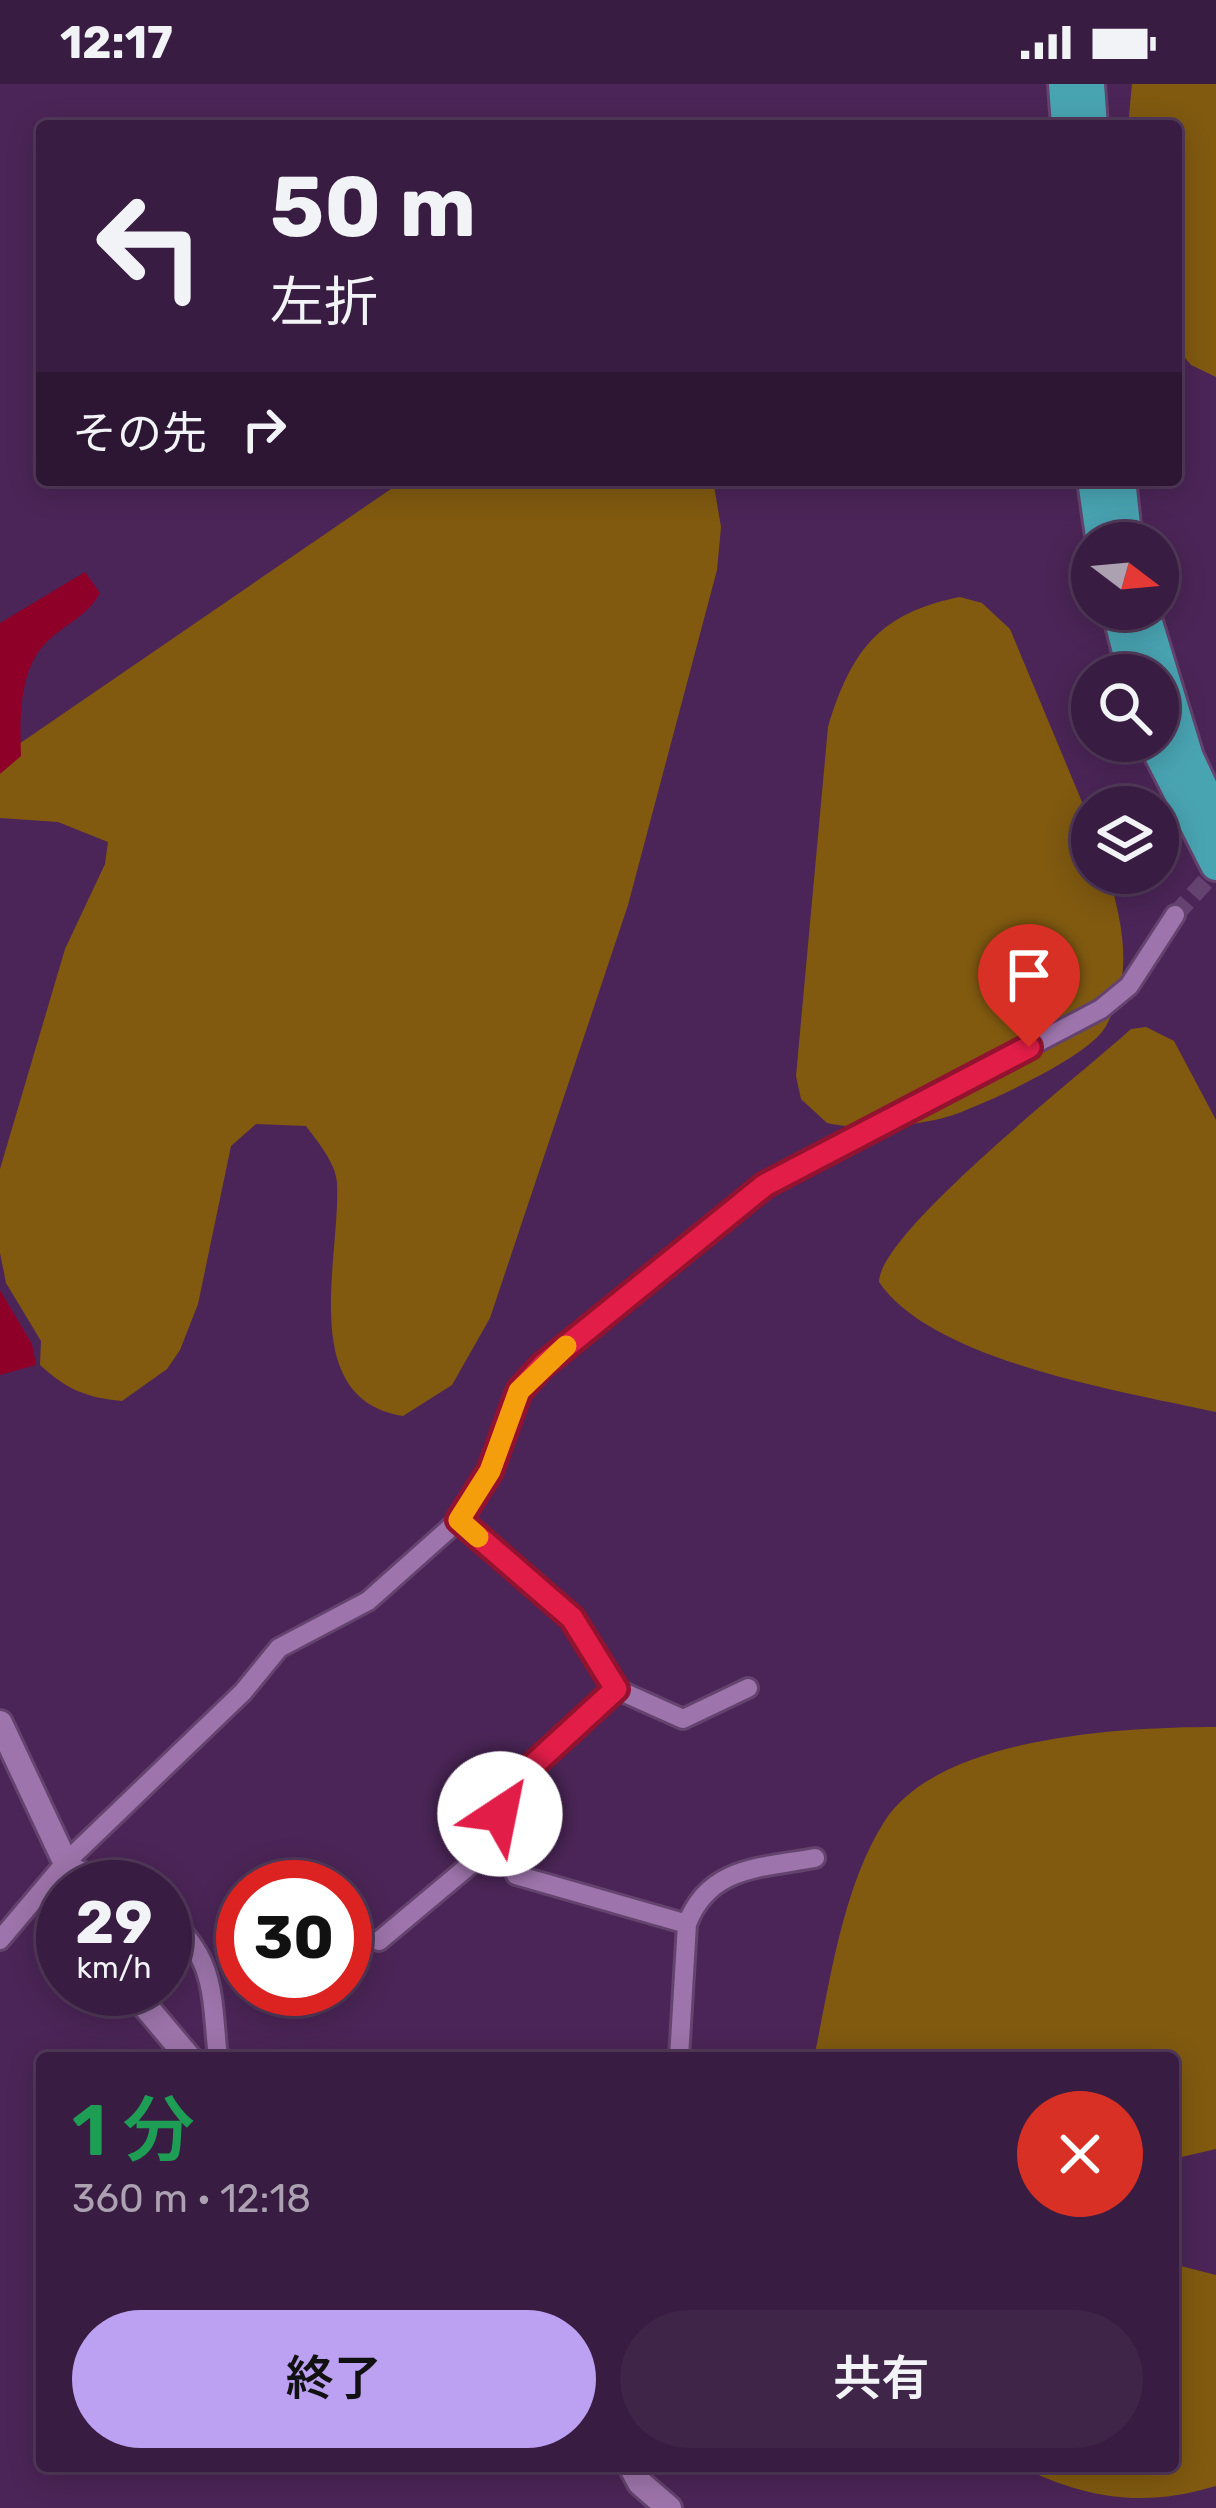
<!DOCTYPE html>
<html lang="ja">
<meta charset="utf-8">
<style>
body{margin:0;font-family:Rubik,"Noto Sans JP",sans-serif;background:#3f2548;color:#f1f3f6;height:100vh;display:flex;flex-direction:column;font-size:45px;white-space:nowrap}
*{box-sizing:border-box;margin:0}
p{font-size:39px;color:#aba1b1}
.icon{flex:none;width:66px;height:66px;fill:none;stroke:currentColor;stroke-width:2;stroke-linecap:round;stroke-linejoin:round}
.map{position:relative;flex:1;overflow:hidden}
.panel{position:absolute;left:36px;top:1968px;width:1143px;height:420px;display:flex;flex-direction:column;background:#381c41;border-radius:12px;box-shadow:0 6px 30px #0003,0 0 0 3px #523a5a}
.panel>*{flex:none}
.guide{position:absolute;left:36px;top:36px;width:1146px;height:366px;border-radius:12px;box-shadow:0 6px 30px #0003,0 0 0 3px #523a5a;background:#381c41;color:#f1f3f6;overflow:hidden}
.needle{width:78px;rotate:106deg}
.controls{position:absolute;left:1071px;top:438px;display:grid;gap:24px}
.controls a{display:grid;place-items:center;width:108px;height:108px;border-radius:50%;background:#381c41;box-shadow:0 6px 30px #0003,0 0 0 3px #523a5a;font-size:60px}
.speed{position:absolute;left:36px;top:1776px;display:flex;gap:24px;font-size:60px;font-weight:700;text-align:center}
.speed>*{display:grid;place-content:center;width:156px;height:156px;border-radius:50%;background:#381c41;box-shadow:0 6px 30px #0003,0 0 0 3px #523a5a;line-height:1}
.speed small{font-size:30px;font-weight:400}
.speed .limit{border:18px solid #d22;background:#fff;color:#111}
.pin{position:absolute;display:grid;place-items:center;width:102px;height:102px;color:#fff;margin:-123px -51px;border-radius:50% 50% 50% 0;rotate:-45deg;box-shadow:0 0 12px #0007}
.pin .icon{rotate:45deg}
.me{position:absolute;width:132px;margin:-66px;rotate:34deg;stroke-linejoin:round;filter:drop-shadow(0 0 9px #0008)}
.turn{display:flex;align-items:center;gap:42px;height:252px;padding:0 36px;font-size:54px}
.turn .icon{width:156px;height:156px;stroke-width:2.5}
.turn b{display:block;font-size:84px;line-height:102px}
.then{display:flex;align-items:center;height:114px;padding:0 36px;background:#0003;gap:24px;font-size:45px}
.round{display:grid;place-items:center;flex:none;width:126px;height:126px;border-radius:63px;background:#3f2548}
.head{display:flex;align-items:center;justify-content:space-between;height:204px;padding:0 36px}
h1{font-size:72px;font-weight:600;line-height:90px;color:#1e9e55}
.button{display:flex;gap:24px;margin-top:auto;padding:24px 36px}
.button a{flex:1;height:138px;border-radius:72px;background:#bca0f2;color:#111;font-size:48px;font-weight:600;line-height:138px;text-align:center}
.button a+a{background:#3f2548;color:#f1f3f6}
.status{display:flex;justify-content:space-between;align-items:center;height:84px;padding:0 60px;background:#381c41;direction:ltr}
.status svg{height:33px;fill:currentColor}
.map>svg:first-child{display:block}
</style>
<div class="status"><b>12:17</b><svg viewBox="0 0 49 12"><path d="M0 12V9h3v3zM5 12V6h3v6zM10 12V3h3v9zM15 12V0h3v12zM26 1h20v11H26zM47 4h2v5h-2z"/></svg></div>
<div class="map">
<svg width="1216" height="2424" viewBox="0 0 1216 2424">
<rect width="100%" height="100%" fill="#4b2557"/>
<path fill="#815a10" d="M1132,0H1216V293L1191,281L1176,263V42H1128Z
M404,396H713L721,443L717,486L628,821L490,1234L452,1301L403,1332C296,1315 341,1173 337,1099C336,1079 317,1057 306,1042L256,1040L231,1062L198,1220L180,1266L167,1285L122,1317C87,1314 66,1305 40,1281L41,1257L6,1199L0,1169V1085L65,865L105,780L108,758L58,738L0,734V673Z
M960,513L982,519L1010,545L1092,742V789H1108C1123,842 1134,890 1106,942C1090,972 991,1017 956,1030C922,1042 863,1047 827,1039L801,1015L796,992L828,643C851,567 879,529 960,513Z
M1146,943L1174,957L1216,1036V1328C1124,1308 932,1277 879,1198C880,1147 1084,988 1131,945Z
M1216,1643V2065L1173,2075V1974H814C830,1898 842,1805 884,1738C938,1652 1124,1643 1216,1643Z
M1173,2180L1216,2191V2402C1143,2424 1087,2415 1019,2382H1173Z"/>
<path fill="#8e0028" d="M85,488L100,509C88,531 69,538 51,554C18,582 20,633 21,672L0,690V539Z
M0,1206L32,1260L36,1281L0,1291Z"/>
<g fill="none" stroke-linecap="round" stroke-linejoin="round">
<path stroke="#654270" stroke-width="18" stroke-dasharray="18 9" stroke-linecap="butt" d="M1175,831L1216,786"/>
<defs>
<path id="minor" d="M459,1436L572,1534L616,1605L506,1706C497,1738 503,1761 516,1791L687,1840L679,1974
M616,1605L683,1635L748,1604
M65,1779L114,1803
M165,1831C217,1875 211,1911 218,1974
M687,1840C709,1782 761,1784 815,1774
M0,1856L65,1779L243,1608L279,1564L368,1517L459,1436L490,1387L519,1307L542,1282L765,1101L1101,925L1129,902L1175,831
M379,1857L502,1754"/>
<path id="tertiary" d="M0,1639L77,1803
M131,1905L189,1974
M631,2382L640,2399L669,2424"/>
<path id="trunk" d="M1064,0L1067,42
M1089,0L1092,42
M1093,396L1102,459
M1120,396L1127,459
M1117,525L1134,591
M1143,525L1188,673L1216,733
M1153,657L1216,781"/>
</defs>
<use href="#minor" stroke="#64436e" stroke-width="24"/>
<use href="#tertiary" stroke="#64436e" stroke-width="30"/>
<use href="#trunk" stroke="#64436e" stroke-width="36"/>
<use href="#minor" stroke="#9d74ab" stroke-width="18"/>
<use href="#tertiary" stroke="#9d74ab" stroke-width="24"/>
<use href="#trunk" stroke="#49a4b2" stroke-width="30"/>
</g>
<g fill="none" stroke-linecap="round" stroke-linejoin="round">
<defs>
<path id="route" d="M500,1730L506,1706L616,1605L572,1534L459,1436L490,1387L519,1307L542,1282L765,1101L1029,963"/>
</defs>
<use href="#route" stroke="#92132f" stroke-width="30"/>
<use href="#route" stroke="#e11d48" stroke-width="21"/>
<path stroke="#f59e0b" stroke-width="21" d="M478,1453L459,1436L490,1387L519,1307L566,1262"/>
</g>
</svg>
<div class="controls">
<a><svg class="needle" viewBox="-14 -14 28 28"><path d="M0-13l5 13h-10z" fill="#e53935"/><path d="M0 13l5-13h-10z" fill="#aba1b1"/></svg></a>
<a><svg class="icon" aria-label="search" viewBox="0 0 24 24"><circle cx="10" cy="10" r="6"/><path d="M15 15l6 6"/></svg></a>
<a><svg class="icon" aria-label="layers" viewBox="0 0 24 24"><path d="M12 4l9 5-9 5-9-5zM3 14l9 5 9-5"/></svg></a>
</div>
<div class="speed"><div>29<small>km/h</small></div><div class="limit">30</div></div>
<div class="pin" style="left:1029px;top:963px;background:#d93025"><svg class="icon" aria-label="arrive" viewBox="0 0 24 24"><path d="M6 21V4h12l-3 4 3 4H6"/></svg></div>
<svg class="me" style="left:500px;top:1730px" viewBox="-20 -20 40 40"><circle r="19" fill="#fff"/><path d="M0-13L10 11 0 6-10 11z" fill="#e11d48"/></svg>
<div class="guide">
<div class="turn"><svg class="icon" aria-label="left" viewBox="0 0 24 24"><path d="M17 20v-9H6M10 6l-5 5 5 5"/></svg><div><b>50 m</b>左折</div></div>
<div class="then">その先<svg class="icon" aria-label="right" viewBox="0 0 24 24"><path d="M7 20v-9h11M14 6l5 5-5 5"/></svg></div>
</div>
<section class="panel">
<div class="head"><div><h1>1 分</h1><p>360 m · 12:18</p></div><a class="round" style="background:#d93025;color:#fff"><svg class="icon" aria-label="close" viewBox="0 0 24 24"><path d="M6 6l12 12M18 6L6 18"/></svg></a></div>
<div class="button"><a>終了</a><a>共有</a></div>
</section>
</div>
